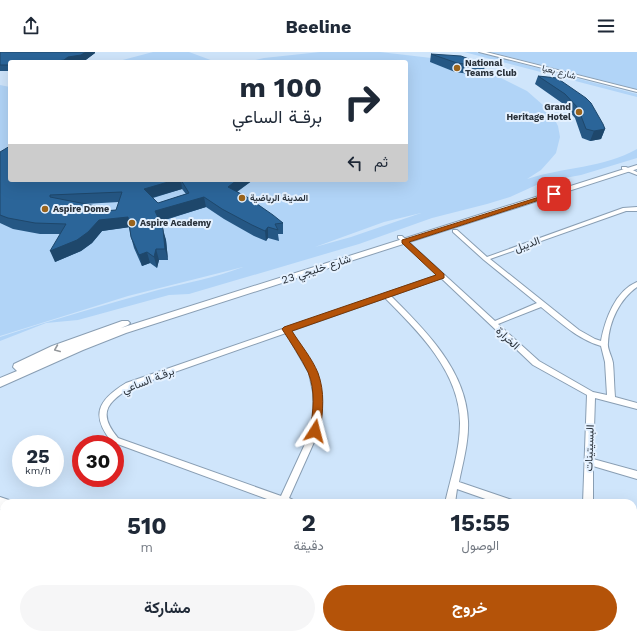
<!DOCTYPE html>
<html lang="ar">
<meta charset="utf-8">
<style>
body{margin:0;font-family:"Work Sans",Vazirmatn,sans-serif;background:#f6f6f7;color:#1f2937;direction:rtl;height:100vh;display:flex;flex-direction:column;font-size:15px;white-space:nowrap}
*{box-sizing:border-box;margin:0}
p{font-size:13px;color:#747a83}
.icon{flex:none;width:22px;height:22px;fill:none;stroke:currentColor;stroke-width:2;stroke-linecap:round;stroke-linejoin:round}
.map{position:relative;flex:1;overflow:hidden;direction:ltr}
.sheet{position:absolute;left:0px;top:447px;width:637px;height:140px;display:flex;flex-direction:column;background:#fff;border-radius:12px 12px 0 0;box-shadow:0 4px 16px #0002;direction:rtl}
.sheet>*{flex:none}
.banner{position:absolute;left:8px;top:8px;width:400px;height:122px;border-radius:4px;box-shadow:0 4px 16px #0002;direction:rtl;background:#fff;color:#1f2937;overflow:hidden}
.speed{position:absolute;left:12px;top:383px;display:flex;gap:8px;font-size:20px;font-weight:700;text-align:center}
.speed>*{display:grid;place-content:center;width:52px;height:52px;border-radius:50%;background:#fff;box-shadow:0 4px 16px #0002;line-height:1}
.speed small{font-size:10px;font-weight:400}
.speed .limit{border:6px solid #d22;background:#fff;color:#111}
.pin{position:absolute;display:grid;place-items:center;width:34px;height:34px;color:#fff;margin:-17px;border-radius:8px;box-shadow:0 2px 6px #0006}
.me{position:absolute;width:44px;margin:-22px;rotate:9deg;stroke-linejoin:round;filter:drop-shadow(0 0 3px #0008)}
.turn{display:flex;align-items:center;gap:14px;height:84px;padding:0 20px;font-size:18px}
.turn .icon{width:52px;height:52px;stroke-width:2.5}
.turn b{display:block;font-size:28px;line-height:34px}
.then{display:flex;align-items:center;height:38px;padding:0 20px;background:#0003;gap:8px;font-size:15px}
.eta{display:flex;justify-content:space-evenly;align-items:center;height:68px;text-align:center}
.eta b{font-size:24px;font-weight:700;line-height:28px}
.button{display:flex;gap:8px;margin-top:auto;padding:8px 20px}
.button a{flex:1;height:46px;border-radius:24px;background:#b45309;color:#fff;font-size:16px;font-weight:700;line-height:46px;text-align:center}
.button a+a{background:#f6f6f7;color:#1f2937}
header{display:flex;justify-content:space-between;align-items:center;height:52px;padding:0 20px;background:#fff;font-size:18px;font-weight:700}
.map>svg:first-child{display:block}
</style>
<header><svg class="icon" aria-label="menu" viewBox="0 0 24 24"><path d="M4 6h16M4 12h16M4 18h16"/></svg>Beeline<svg class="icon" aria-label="share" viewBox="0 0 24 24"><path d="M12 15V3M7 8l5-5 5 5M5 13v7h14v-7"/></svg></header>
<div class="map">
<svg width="637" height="587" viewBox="0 0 637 587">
<rect width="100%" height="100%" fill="#cfe5fb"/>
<path fill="#b1d4f7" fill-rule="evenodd" d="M153,0H189L216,10H115Z
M320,0H380L457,9L479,15L527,39L551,60L558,74L560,85L556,101L550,108L541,118L527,127C563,115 604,116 637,97V106L581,123L543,130L510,145L487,152L432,166L359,192L189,242L169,243L78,268L46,271L0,289V285C52,268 104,253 158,238C186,231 215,226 243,215L128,244L0,284V33L10,35V128H406V10H246L264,6ZM421,161L351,185L315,195L384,170Z
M464,0H476L637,42V45Z
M490,0H637V37H636Z"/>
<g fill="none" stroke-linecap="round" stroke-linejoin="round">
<defs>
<path id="minor" d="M622,115H626L637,120V123L622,117Z
M637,155V159H626L490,207L579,278L595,287L601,289C605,268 615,239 637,230V235C620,247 609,269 608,291C607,297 612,304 613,311C614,322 614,334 615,345L637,351V357L595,346L593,407L637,419V427L593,414V451H583L587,343L533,313L441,226L391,244C425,278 466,318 468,369C469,389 463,410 459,430L509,447L512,448L514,451H497L457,437L455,451H445C451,425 460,398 460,371C460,320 418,279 385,246L291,279L317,321L321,340L322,357L319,379L289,446L293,448L295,451H278L112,390C90,363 98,348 126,331L438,223L398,186V184H402L495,269L537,251L484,208L453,180V178H457L487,205L623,156ZM541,255C560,270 577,287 601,294L605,310L607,343L593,340L539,309L498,272ZM286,281L309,321L313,340L314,357L311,379L281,444L118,386C97,361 107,350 132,335Z
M633,573L637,574V584L632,583H633Z
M579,583H589V587H579Z"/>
<path id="tertiary" d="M479,0H486L637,38V40Z"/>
<path id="secondary" d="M637,113V117L126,281L83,298L0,335V326L17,319L13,315L14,312L52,294L122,269H128L130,271L128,273L121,276Z
M0,445L9,448L10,451H4V458L0,457Z
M0,465L4,466V480L0,478Z
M238,583H260L262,587H240Z
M302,583H325L327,587H304Z"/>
</defs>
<use href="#minor" stroke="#899eb3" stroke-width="2"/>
<use href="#tertiary" stroke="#899eb3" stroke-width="2"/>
<use href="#secondary" stroke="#899eb3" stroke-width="2"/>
<use href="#minor" fill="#fff" fill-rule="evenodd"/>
<use href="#tertiary" fill="#fff" fill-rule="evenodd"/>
<use href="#secondary" fill="#fff" fill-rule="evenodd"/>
</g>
<path fill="#255784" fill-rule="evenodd" d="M0,0L95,1L83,10H10V19H0Z
M431,2L485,13L483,24L455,20L430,10Z
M538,24L557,26L605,77L601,87L590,89L582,86L575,66L562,51L535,32Z
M0,100L10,128H253L237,140L283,171V182H278L279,189L268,186L266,189L254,184L224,167L206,155L159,170L166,188L168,208H159L157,216L150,211L142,214L134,196L131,185L129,175L102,179L92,191L81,199L55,210L60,182H40L13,177L0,171ZM182,137L186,142L158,151L153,146ZM119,150L116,158L103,159L84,152Z
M282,128H290V130Z"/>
<path fill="#1e476b" d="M86,0H95V1L83,10H49Z
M605,77L601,87L590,89L594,79Z
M175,128H181L182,137L147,147L144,137Z
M237,128H253L229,145L228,135Z
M204,145L206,155L157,170L155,159Z
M128,165L131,175L102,179L92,191L81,199L55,210L50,199L99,168Z
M268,175V186L266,189L265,179Z
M163,177L166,188L168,208L165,197Z
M156,197L159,208L157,216L154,205Z
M147,200L150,211L142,214L139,203Z"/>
<path fill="#2b6599" stroke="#1e476b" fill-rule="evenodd" d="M0,0H86L81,3L68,5L64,8L49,10H10V13H0Z
M431,2L461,4L485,13V15L457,11Z
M538,24L557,26L586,46L591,51L603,72L605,77L594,79L586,77L578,56L565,42Z
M10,94V128H175L144,137L158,151L189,141L181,128H237L228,135L247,145L273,163L283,171L275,172L278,178L268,175L265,179L252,173L222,157L204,145L155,159L163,177L165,197H156L154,205L147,200L139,203L131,185L128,165L99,168L88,180L77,188L50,199L66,172L35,171L8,166L0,163V100ZM122,140L116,158L103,159L96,154L50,145V143Z"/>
<defs><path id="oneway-chevron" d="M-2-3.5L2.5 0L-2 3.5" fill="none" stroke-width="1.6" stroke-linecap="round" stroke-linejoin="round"/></defs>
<use stroke="#94989c" href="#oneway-chevron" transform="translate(57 297) rotate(157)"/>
<path fill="#b45309" stroke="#753606" d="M552,141L558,142L409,190L444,222V226L292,279C300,292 312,306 318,321C325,340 323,359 320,379L319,382L315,383L311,382L310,379C313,360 316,339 308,320C301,306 291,291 282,277L284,275L436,223L402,191V188Z"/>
<g fill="#9a641d" stroke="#e4f1ff" stroke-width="1.5">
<circle cx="457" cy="16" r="4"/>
<circle cx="579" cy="60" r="4"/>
<circle cx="242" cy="146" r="4"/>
<circle cx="45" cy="157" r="4"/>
<circle cx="132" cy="171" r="4"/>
</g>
<g text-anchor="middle" stroke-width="4" stroke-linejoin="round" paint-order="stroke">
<g font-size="9" font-weight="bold" fill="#29313a" stroke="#e4f1ff" text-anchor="start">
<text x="465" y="14">National<tspan x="465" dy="10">Teams Club</tspan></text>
<text x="571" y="58" text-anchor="end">Grand<tspan x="571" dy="10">Heritage Hotel</tspan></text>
<text x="250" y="149">المدينة الرياضية</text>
<text x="53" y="160">Aspire Dome</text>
<text x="140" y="174">Aspire Academy</text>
</g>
<g font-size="9" fill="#29313a" stroke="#e4f1ff">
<text transform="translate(559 20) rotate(14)" y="3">شارع بعيا</text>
</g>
<g font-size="11" fill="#29313a" stroke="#e4f1ff">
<text transform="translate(527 192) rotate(-20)" y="4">الديبل</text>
<text transform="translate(316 217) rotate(-18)" y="4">شارع خليجي 23</text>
<text transform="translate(508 286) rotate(43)" y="4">الخرارة</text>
<text transform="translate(148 328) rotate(-21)" y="4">برقـة الساعي</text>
<text transform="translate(589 396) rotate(-88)" y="4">البسيتينات</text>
</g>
</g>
</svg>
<div class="speed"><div>25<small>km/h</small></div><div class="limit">30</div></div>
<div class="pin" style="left:554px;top:142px;background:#d93025"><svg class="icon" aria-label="arrive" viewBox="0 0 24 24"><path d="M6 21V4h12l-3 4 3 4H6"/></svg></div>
<svg class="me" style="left:315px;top:379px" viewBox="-20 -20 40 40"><path d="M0-17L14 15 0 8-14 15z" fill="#b45309" stroke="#fff" stroke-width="4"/></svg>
<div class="banner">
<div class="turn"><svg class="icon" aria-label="right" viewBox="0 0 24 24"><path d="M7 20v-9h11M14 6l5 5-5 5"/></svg><div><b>100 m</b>برقـة الساعي</div></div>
<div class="then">ثم<svg class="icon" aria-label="left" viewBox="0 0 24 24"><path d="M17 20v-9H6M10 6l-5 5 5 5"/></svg></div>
</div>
<section class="sheet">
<div class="eta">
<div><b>15:55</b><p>الوصول</p></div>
<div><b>2</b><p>دقيقة</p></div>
<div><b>510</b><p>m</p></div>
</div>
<div class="button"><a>خروج</a><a>مشاركة</a></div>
</section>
</div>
